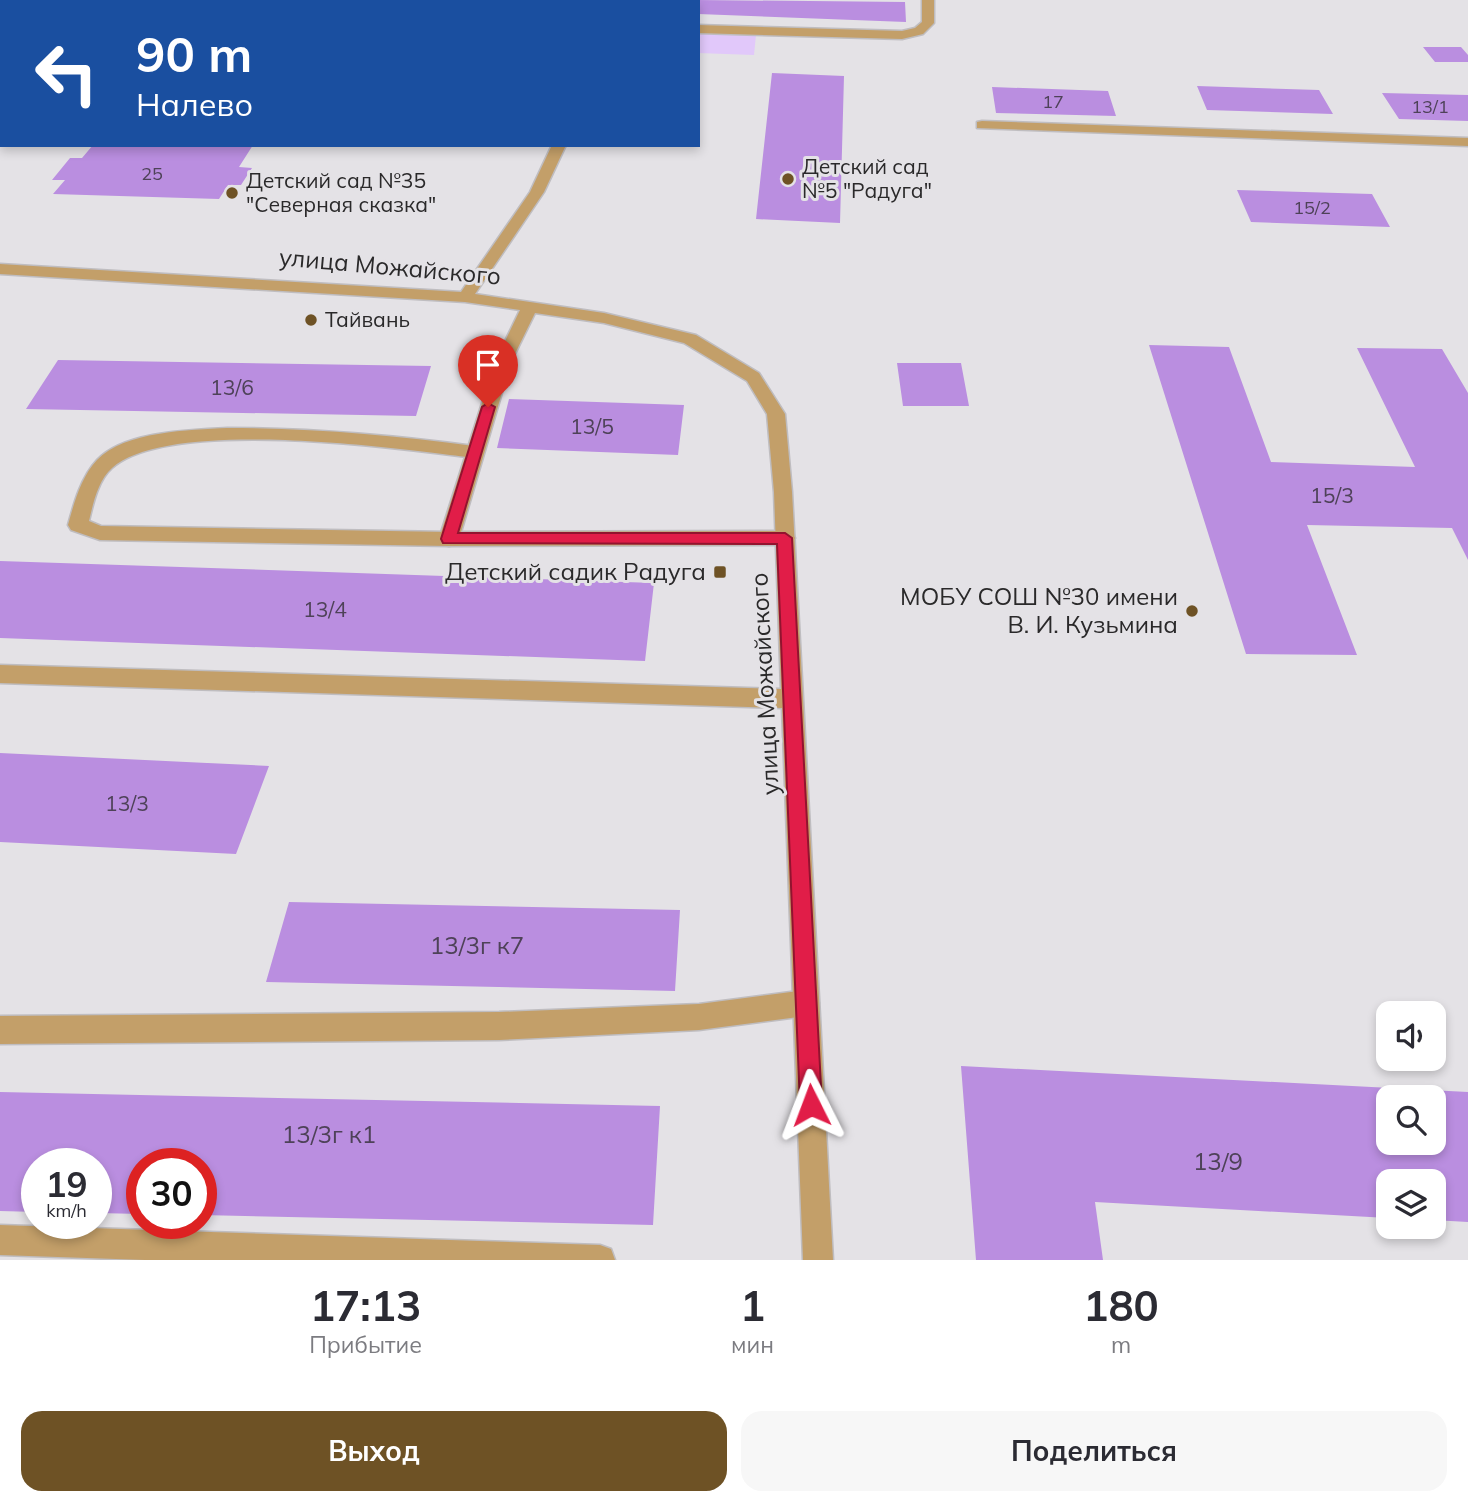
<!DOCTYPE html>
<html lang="ru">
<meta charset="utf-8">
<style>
body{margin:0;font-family:Mulish,sans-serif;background:#f7f7f7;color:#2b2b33;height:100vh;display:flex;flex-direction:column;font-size:26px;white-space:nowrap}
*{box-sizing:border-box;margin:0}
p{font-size:23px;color:#7c7c81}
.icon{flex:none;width:38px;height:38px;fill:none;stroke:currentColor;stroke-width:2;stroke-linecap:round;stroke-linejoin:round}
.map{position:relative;height:1260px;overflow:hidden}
.details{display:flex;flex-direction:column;background:#fff;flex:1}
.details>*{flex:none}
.hud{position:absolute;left:0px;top:0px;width:700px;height:147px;box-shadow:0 4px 10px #0003;background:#1a4fa0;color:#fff;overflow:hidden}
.tools{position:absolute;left:1376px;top:1001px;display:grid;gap:14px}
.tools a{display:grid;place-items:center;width:70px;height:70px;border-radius:14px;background:#fff;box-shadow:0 4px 10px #0003;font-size:35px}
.speed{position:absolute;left:21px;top:1148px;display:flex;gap:14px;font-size:35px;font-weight:700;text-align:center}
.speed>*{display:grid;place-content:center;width:91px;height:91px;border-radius:50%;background:#fff;box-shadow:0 4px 10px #0003;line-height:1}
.speed small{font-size:18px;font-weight:400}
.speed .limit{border:10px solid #d22;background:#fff;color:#111}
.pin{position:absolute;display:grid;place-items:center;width:60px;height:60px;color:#fff;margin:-72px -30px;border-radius:50% 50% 50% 0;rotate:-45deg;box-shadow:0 0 7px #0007}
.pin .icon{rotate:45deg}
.me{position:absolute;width:77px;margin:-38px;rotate:357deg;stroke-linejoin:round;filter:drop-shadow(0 0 5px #0008)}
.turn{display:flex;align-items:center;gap:24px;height:147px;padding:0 21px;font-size:32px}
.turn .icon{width:91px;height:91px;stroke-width:2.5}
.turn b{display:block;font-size:49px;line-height:60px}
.eta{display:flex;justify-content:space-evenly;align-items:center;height:119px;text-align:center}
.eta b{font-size:42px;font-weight:700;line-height:49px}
.cta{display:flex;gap:14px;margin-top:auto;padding:14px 21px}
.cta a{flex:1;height:80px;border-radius:21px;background:#6e5225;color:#fff;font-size:28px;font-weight:700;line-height:80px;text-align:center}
.cta a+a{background:#f7f7f7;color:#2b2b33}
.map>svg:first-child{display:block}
</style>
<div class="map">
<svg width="1468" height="1260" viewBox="0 0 1468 1260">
<rect width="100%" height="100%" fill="#e4e2e6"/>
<path fill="#e1c8fa" d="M698,33L756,35L754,55L698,53Z"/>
<path fill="#ba8ee0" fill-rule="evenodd" d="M698,0L905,2L906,22L698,14Z
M1423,47H1461L1468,55V62H1435Z
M772,73L844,76L840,223L756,219Z
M1197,86L1319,90L1333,114L1207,110Z
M992,87L1108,91L1116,116L996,113Z
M1382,93L1468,95V121L1399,119Z
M93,145H253L239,167L252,168L241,185H228L219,199L53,194L65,180H52L70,158H82Z
M1237,190L1372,194L1390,227L1251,222Z
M1149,345L1229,347L1271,462L1415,467L1357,348L1442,349L1468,393V560L1452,528L1307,525L1357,655L1246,654Z
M58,360L431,366L416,416L26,409Z
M897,363H961L969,406H903Z
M509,399L684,405L678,455L497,448Z
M0,561L654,583L645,661L0,638Z
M0,753L269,766L236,854L0,842Z
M289,902L680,910L675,991L266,982Z
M961,1066L1468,1092V1222L1433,1220V1181H1388V1218L1095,1202L1103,1260H976ZM1388,1097H1433V1143H1388Z
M0,1092L660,1106L653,1225L201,1215V1164H142V1214L96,1213V1164H37V1212L0,1211Z"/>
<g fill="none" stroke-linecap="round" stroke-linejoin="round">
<defs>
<path id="service" d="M643,0H655V2H643Z
M922,0H934V23L923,34L902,39L698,33V25L902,31L915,28L922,22Z
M982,121L1468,138V146L977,128V122Z
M227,428C310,428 392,435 474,446L480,447L483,452L480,457L474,458C398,448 169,417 112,468C98,480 93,504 89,521L101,526L449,532L785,531L792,533L795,538L792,543L785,545L449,546L100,540L71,530L68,525C74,503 81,477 97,460C124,431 190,430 227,428Z
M806,990L815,994L819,1003L815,1012L806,1016L699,1030L499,1040L0,1044V1016L499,1012L699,1004Z
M0,1225L600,1245L611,1249L615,1260H145L0,1255Z"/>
<path id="minor" d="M605,0H617V2H605Z
M552,145H566L544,192L475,294L604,313L696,335L759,373L785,414L792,492L833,1260H803L782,708L0,683V665L781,689L774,492L767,414L747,381L684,343L604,323L535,313L511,362L459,539L456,544L449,546L442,544L439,539L495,362L520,310L465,302L0,274V264L461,292L530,192Z"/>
</defs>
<use href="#service" stroke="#bfbdc0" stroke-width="3"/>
<use href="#minor" stroke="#bfbdc0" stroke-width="3"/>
<use href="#service" fill="#c39f69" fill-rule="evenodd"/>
<use href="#minor" fill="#c39f69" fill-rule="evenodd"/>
</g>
<path fill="#e11d48" stroke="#92132f" stroke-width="2" d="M488,403L495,407L458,533H785L792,538L822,1105L819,1113L811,1116L803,1113L800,1105L777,544L443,543L441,539L482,407Z"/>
<g fill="#6e5225" stroke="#e4e2e6" stroke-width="2.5">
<circle cx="788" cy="179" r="7"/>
<circle cx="232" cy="193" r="7"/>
<circle cx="311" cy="320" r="7"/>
<rect x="713" y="565" width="14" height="14" rx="3.5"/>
<circle cx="1192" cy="611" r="7"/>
</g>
<g text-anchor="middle" stroke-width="6" stroke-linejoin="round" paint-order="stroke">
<g font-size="18" fill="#4e4258">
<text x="1053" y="108">17</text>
<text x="1430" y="113">13/1</text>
<text x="152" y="180">25</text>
<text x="1312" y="214">15/2</text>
</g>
<g font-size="21" fill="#2a292a" stroke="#e4e2e6" text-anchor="start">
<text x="802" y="174">Детский сад<tspan x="802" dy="24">№5 "Радуга"</tspan></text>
<text x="246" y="188">Детский сад №35<tspan x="246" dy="24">"Северная сказка"</tspan></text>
<text x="325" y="327">Тайвань</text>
</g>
<g font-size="21" fill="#4e4258">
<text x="232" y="395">13/6</text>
<text x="592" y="434">13/5</text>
<text x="1332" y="503">15/3</text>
<text x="325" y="617">13/4</text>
<text x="127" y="811">13/3</text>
</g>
<g font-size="24" fill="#2a292a" stroke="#e4e2e6">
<text transform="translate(390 267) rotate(5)" y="8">улица Можайского</text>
<text transform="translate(765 684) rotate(-93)" y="8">улица Можайского</text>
</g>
<g font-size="24" fill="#2a292a" stroke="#e4e2e6" text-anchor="end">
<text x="706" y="580">Детский садик Радуга</text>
<text x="1178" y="605">МОБУ СОШ №30 имени<tspan x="1178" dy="28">В. И. Кузьмина</tspan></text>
</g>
<g font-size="24" fill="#4e4258">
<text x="477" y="954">13/3г к7</text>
<text x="329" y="1143">13/3г к1</text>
<text x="1218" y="1170">13/9</text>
</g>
</g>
</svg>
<div class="tools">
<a><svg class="icon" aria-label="sound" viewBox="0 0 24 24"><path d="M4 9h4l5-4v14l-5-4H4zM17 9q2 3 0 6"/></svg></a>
<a><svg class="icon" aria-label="search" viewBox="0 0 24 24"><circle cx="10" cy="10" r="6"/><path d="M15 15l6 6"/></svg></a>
<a><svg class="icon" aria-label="layers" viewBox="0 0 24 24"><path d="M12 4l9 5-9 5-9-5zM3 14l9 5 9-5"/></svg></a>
</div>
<div class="speed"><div>19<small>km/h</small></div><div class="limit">30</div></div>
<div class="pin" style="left:488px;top:407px;background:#d93025"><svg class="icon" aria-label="arrive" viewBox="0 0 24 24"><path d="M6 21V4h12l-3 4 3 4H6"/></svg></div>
<svg class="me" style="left:811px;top:1105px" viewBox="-20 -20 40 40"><path d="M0-17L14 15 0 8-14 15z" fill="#e11d48" stroke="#fff" stroke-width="4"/></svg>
<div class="hud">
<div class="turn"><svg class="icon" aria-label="left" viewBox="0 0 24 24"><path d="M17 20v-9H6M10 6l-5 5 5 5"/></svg><div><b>90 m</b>Налево</div></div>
</div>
</div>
<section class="details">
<div class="eta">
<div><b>17:13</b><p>Прибытие</p></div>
<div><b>1</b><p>мин</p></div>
<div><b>180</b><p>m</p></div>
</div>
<div class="cta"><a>Выход</a><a>Поделиться</a></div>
</section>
